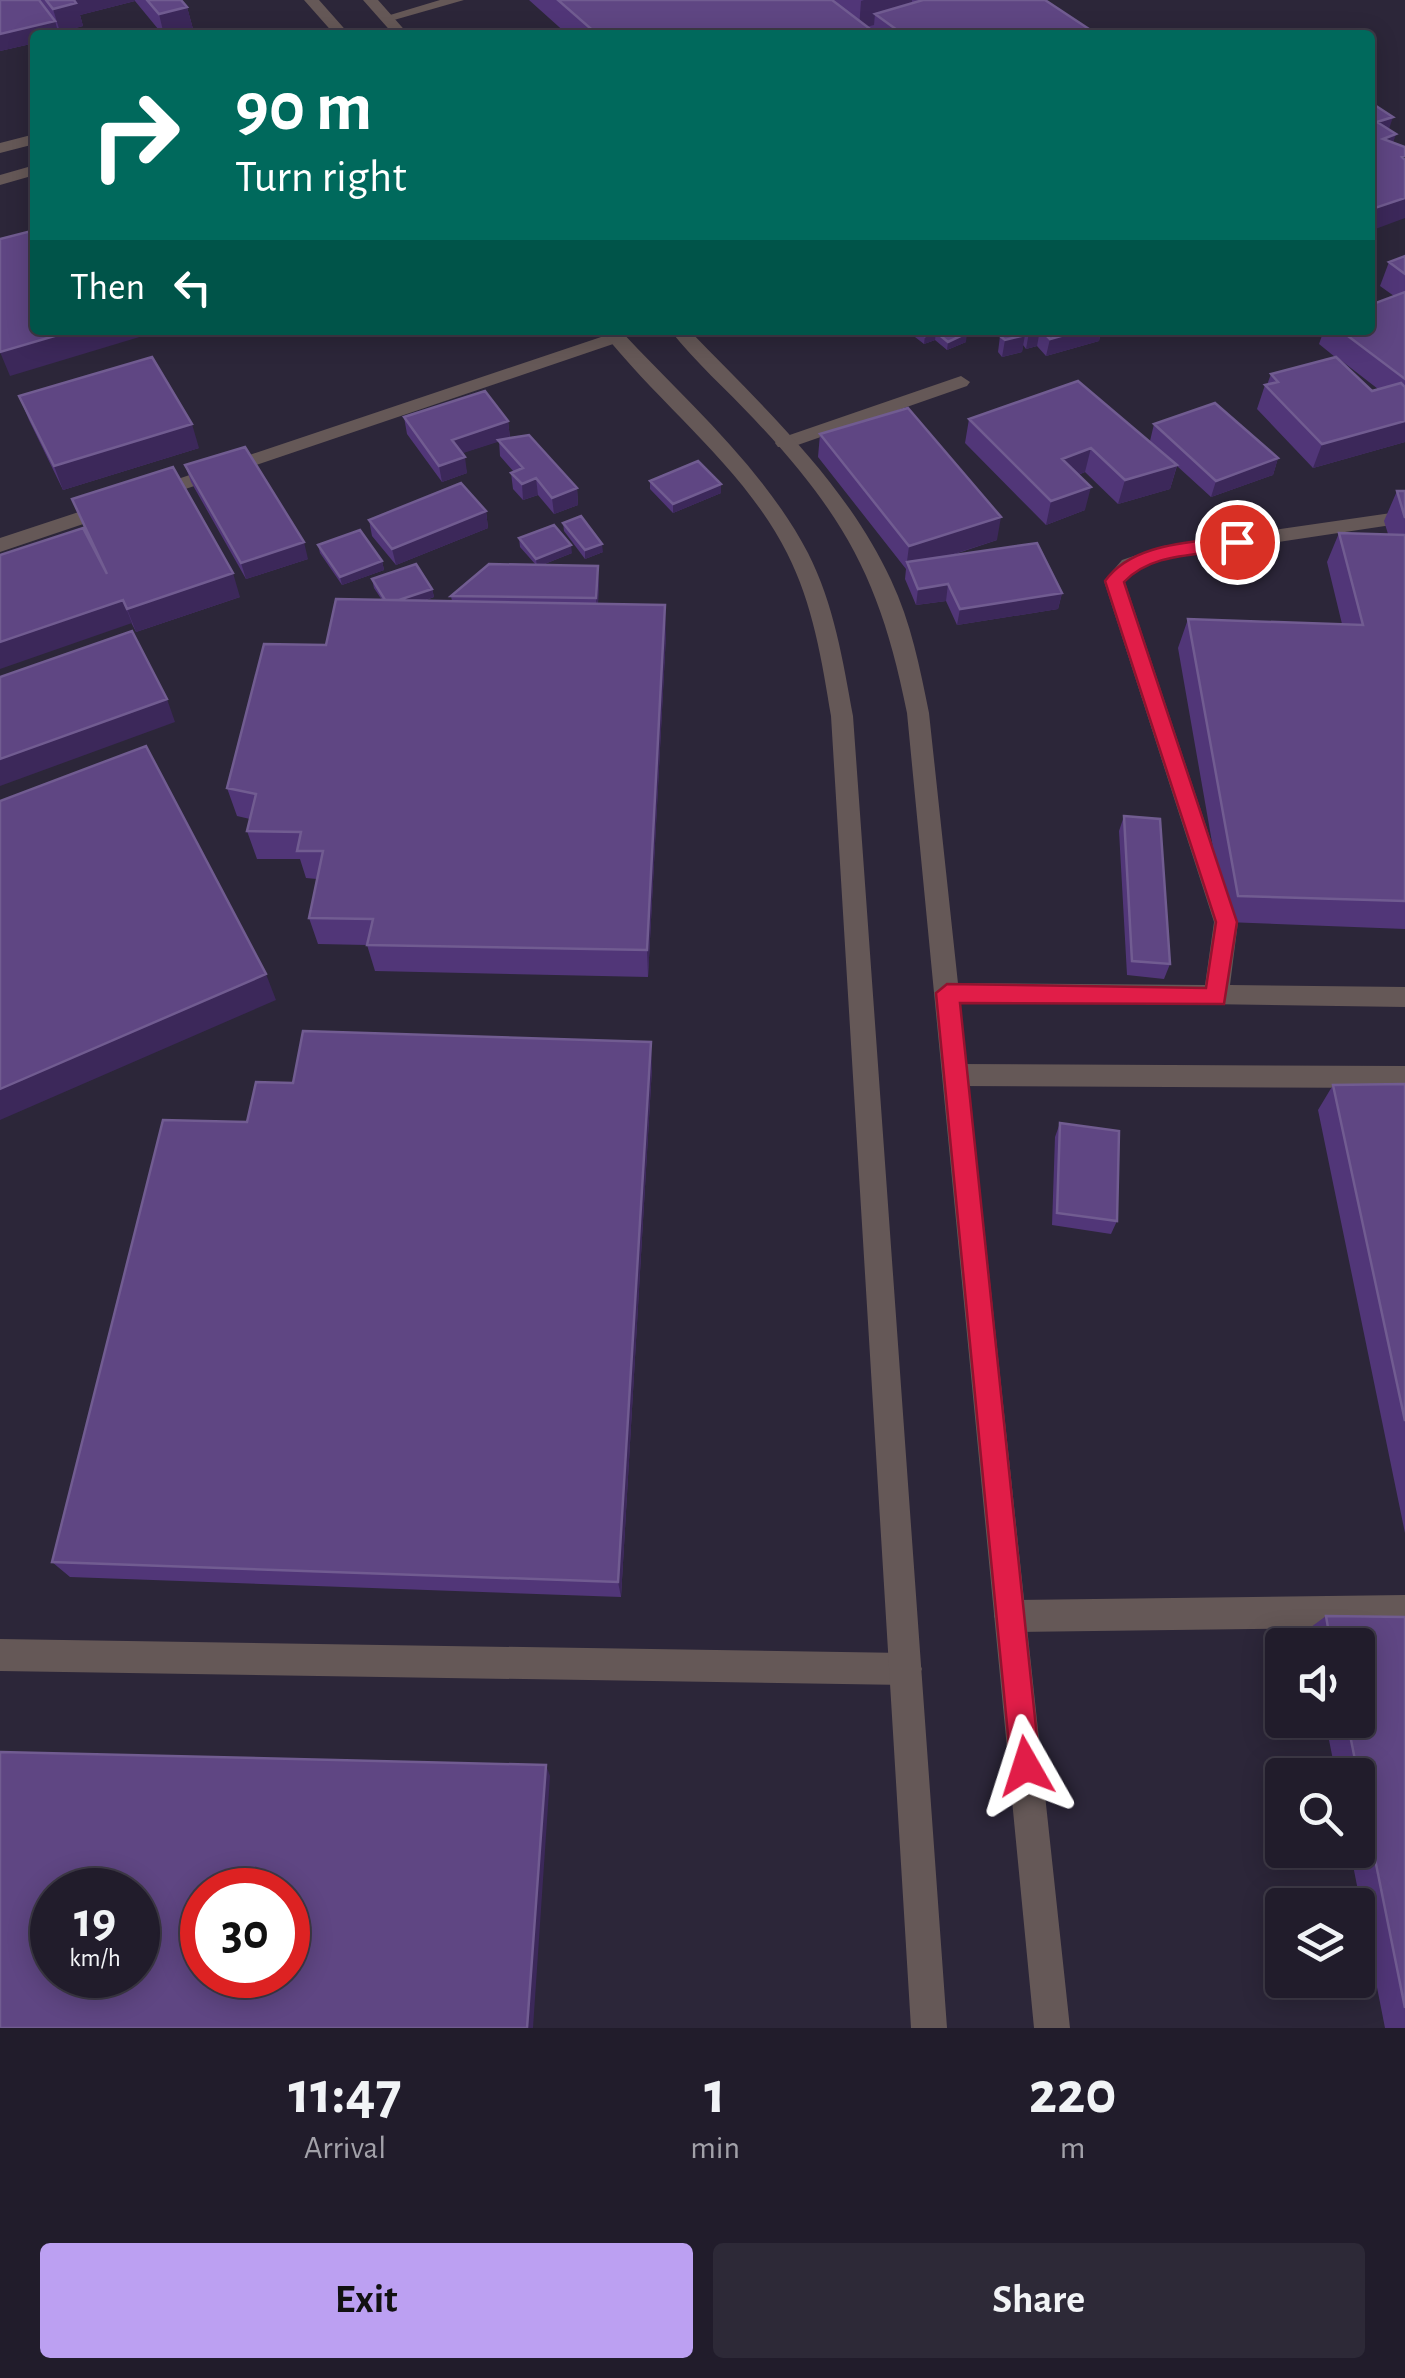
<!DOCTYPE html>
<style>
body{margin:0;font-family:"Alegreya Sans",sans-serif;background:#2d2937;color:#f1f3f6;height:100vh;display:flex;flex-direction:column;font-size:38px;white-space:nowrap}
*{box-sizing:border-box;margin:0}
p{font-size:32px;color:#a2a1a9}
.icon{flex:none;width:55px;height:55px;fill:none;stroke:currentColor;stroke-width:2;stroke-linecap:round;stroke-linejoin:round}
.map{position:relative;height:2028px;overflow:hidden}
.drawer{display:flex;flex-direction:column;background:#211c2b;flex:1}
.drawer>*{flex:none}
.guide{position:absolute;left:30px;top:30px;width:1345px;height:305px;border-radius:10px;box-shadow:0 5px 25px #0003,0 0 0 2px #3e3a47;background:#00695c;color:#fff;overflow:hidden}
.tools{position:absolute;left:1265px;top:1628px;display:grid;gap:20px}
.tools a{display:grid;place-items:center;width:110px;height:110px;border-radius:10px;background:#211c2b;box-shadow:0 5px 25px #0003,0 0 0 2px #3e3a47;font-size:50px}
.speed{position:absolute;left:30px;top:1868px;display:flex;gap:20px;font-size:50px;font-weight:700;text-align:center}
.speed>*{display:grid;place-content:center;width:130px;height:130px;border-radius:50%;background:#211c2b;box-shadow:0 5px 25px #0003,0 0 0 2px #3e3a47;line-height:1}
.speed small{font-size:25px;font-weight:400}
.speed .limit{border:15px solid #d22;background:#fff;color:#111}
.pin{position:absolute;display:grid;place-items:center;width:85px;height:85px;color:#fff;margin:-42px;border:5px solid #fff;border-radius:50%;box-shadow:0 2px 10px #0007}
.me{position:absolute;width:110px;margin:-55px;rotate:354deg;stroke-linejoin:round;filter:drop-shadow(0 0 8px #0008)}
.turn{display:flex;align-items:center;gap:35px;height:210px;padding:0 40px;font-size:45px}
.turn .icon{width:130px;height:130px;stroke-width:2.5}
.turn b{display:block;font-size:70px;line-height:85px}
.then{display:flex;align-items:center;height:95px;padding:0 40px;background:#0003;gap:20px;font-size:38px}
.eta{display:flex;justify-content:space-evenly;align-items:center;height:170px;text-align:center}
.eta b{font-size:60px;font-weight:700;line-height:70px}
.primary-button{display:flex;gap:20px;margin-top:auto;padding:20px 40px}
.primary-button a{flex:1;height:115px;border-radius:10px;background:#bca0f2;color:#111;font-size:40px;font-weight:700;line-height:115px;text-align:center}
.primary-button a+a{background:#2d2937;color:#f1f3f6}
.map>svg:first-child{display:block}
</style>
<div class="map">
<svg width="1405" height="2028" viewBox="0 0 1405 2028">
<rect width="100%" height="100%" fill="#2c2639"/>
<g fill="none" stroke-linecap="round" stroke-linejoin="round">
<path fill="#655857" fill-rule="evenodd" d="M440,0H464L387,22L380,18Z
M616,332L625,337L622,341L159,498L152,500L142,494L145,490Z
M961,376L970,382L967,386L792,447H778L775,443L778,439Z
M109,502L119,508L116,513L0,552V538Z
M1405,511V523L1166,559L1136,570L1125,582L1238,922L1230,985L1405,987V1007L938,1000L935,993L938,986L947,983L1205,985L1214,922L1104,581L1122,560L1163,546Z
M955,1064L1405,1066V1088L955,1086L946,1083L942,1075L946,1067Z
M1405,1595V1627L1010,1632L999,1627L994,1616L999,1605L1010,1600Z
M0,1639L906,1653L917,1658L922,1669L917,1680L906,1685L0,1671Z"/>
<path fill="#655857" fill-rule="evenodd" d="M304,0H319L350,35H335Z
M363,0H378L409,35H394Z
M35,134V144L0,153V143Z
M35,165V175L0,185V175Z
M601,330H620C685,400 763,467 808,553C834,604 843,661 853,716L947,2028H911L831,716C822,661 813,604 787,553C743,466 660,406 601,330Z
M670,330H689C763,407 845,481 891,580C911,622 920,668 929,713L1070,2028H1034L907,713C881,582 846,517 754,419C727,390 695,362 670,330Z"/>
</g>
<path fill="#513678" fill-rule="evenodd" d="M0,0H181L187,7L193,29L171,35H163L135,1L80,15L83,26L60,32L57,28L35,35V43L0,51Z
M529,0H1045L1098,35H568Z
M1405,256V442L1313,468L1257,409L1265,385H1267L1271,374L1335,357L1319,344L1324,330H1370L1394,296L1380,286L1389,262ZM1338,358L1378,389L1372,391Z
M906,330H963L966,342L947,350L935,340L924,344Z
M1013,330H1101L1099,341L1046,356L1037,346L1026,349L1023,345L1022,352L1002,357L998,352L1000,336L1012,332Z
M19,396L199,448L63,490L29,420Z
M404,417L508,421L510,438L577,488L578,505L554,514L538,495L523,500L513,489L511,473L514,472L500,456L499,441L462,453L467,473L442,482L407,434Z
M969,419L1172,461L1150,441L1154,424L1278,458L1273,475L1211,497L1177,466L1170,489L1118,504L1085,472L1078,475L1085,510L1046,525L965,443Z
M820,434L997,540L946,557L1062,593L1058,609L957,625L946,601L916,605L905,579L906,569L818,457Z
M185,465L308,559L246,579L191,482Z
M650,481L721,493L673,513L650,489Z
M1397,491H1405V929L1226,922L1178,648L1188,619L1342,624L1327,562L1339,533L1388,534L1384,521Z
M72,499L240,597L136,632L91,543Z
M486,511L488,528L396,565L372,536L369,520Z
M563,523L603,552L585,559L564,531Z
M519,538L572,553L542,565L599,582L598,604L666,634L648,977L375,971L367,945L318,944L309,918L317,879L306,878L300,859H257L247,831L250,819L237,816L227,788L326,645L382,600L374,588L372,579L432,589L434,597L424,601H452L451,596L536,565L520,547Z
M318,545L382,561L384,570L342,585L320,553Z
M1124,816L1170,964L1164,979L1127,975L1119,831Z
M652,1067L621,1597L70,1577L52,1562L247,1122L293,1083Z
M1405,1084V1533L1318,1110L1333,1085Z
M1060,1123L1117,1221L1111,1234L1052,1225L1055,1137Z
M1326,1616L1405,1617V2028H1385L1350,1850H1358V1775H1336L1325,1720H1358V1645H1310L1307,1630Z"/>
<path fill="#3c285a" d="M71,0H135V1L80,15L83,26L60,32L53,9Z
M864,0H912L911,14H875L874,25L859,29L861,1Z
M187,7L193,29L171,35H164L159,14Z
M55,21L59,35H35V43L0,51V34Z
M1393,117L1386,138L1396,134L1388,158L1377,122Z
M1405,198V218L1370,231V214L1372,209Z
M75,330H156V332L10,376L0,352Z
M1040,330L1037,346L1026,349L1029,332Z
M1082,330H1101L1099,341L1046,356L1050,339Z
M936,332L935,340L924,344L925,336Z
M967,333L966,342L947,350L948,342Z
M1025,335L1022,352L1002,357L1005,340Z
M508,421L510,438L454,456L452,440Z
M1405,421V442L1313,468L1322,444Z
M192,424L199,448L63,490L54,466Z
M1091,448L1085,472L1057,483L1062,459Z
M465,457L467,473L442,482L439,466Z
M1278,458L1273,475L1211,497L1216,481Z
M1177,465L1170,489L1118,504L1125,480Z
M536,478L538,495L523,500L522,484Z
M721,484V493L673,513V504Z
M1091,487L1085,510L1046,525L1051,501Z
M577,488L578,505L554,514L552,498Z
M486,511L488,528L396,565L392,549Z
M1001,517L997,540L910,568L907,562L906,569L909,546Z
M304,542L308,559L246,579L241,563Z
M602,544L603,552L585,559V550Z
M571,545L572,553L537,567L536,559Z
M382,561L384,570L342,585L340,577Z
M598,566L599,582L597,614L596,598Z
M233,573L240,597L136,632L127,609Z
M948,584L946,601L916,605L918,589Z
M432,589L434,597L390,612L388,604Z
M1062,593L1058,609L957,625L960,609Z
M123,600L132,623L0,669V642Z
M665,605L666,634L648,977L647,950Z
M167,699L175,722L0,786V759Z
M266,974L276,1000L0,1120V1089Z
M651,1042L652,1067L621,1597L618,1582Z
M546,1765L550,1776L533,2028H527Z"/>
<path fill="#5f4683" stroke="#715c91" stroke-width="2.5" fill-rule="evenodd" d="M0,0H39L55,21L0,34Z
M46,0H74L76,3L53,9Z
M147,0H181L187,7L159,14Z
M558,0H832L878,35H598Z
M923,0H1045L1098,35H904L875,14Z
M1370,102L1393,117L1377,122L1396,134L1383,139L1405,147V156L1402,157L1405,160V198L1372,209L1370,208Z
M35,230V330H75L0,352V239Z
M1405,256V274L1389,262Z
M1405,292V379L1340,330H1370V305Z
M917,330H963L967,333L948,342L936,332L925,336Z
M1020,330L1025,335L1005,340L1000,336Z
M1041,330H1082L1050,339Z
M152,357L192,424L54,466L19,396Z
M1336,357L1372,391L1401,383L1405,387V421L1322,444L1265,385L1278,382L1271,374Z
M1078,381L1177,465L1125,480L1091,448L1062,459L1091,487L1051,501L969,419Z
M485,391L508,421L452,440L465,457L439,466L404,417Z
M1215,403L1278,458L1216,481L1154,424Z
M908,408L1001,517L909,546L820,434Z
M529,435L577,488L552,498L536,478L522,484L511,473L523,468L498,440Z
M245,447L304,542L241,563L185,465Z
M698,461L721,484L673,504L650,481Z
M173,467L233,573L127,609L123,600L0,642V555L83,528L107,574L72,499Z
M461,483L486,511L392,549L369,520Z
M1397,491H1405V518Z
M581,516L602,544L585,550L563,523Z
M554,525L571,545L536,559L519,538Z
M360,530L382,561L340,577L318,545Z
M1339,533L1405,535V901L1238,896L1188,619L1363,625Z
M1037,543L1062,593L960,609L948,584L918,589L907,562Z
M416,564L432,589L399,600H385L372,579Z
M489,564L598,566L596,598L451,596Z
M336,599L665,605L647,950L367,945L373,919L309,918L323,851H297L301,832L247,831L256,794L227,788L264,644L326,645Z
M132,631L167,699L0,759V677Z
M146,746L266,974L0,1089V801Z
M1124,816L1160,819L1170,964L1132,961Z
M303,1031L651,1042L618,1582L52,1562L163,1120L247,1122L256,1082L293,1083Z
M1405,1084V1421L1333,1085Z
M1060,1123L1119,1131L1117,1221L1057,1213Z
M1326,1616L1405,1617V2008L1347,1720H1358V1645H1331Z
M0,1752L546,1765L527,2028H0ZM52,1890H138V1975H52ZM202,1890H288V1975H202Z"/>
<path fill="#e11d48" stroke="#92132f" stroke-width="2.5" d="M1237,536L1246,542L1243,547C1203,557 1154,550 1124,582L1237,922L1224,1004L960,1003L1040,1766L1036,1776L1026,1780L1015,1776L1011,1766L936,993L947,984L1206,988L1216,922L1105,581C1133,542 1193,543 1237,536Z"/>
</svg>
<div class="tools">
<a><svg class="icon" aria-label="sound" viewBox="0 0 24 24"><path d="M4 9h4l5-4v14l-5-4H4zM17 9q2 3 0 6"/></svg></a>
<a><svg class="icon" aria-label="search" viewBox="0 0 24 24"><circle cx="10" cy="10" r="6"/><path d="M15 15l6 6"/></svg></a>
<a><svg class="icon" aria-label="layers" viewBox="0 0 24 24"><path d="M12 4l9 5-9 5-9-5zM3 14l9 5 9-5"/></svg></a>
</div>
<div class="speed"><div>19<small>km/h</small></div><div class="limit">30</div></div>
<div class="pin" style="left:1237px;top:542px;background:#d93025"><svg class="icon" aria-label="arrive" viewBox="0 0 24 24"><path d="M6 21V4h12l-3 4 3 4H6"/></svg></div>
<svg class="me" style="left:1026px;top:1766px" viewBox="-20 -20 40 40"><path d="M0-17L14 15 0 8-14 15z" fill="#e11d48" stroke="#fff" stroke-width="4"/></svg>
<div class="guide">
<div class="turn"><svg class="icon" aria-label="right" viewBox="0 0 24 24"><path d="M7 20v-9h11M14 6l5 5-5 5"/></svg><div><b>90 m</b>Turn right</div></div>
<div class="then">Then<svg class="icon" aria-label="left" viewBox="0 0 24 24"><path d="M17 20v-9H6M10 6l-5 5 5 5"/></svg></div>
</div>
</div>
<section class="drawer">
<div class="eta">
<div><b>11:47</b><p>Arrival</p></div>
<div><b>1</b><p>min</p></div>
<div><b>220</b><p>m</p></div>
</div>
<div class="primary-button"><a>Exit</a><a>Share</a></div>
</section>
